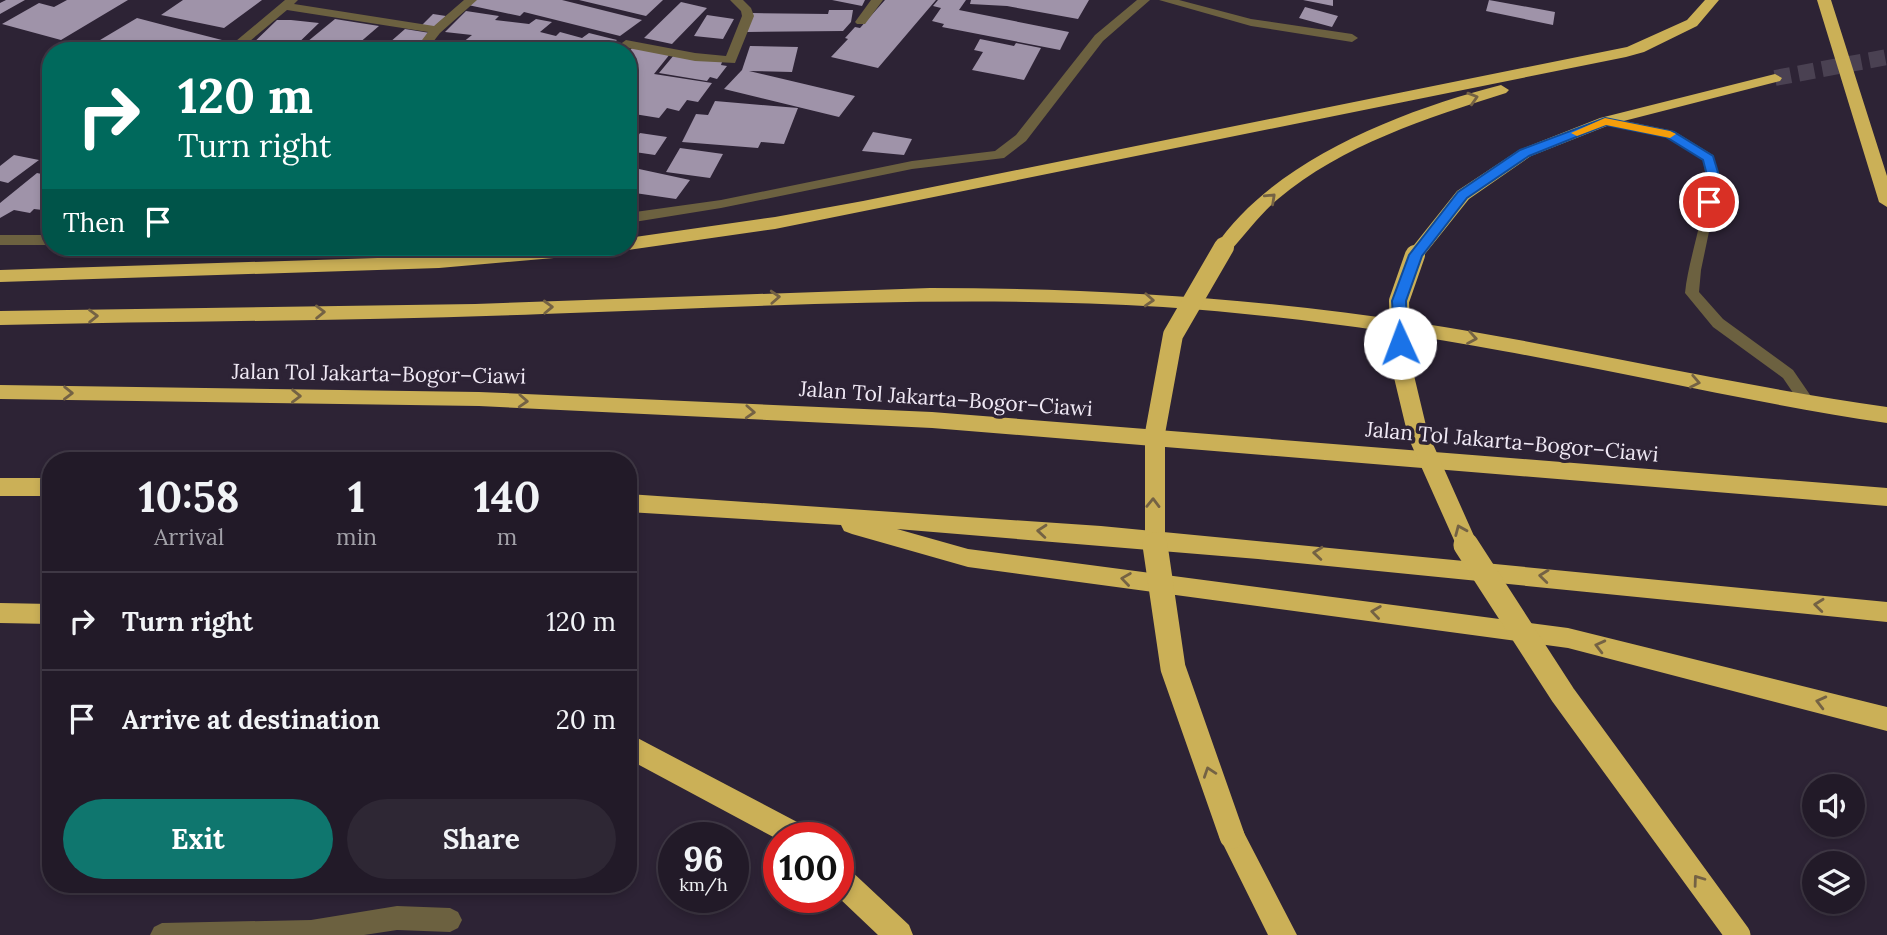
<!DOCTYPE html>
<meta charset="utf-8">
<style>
body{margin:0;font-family:Lora,serif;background:#2e2734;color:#f1f3f6;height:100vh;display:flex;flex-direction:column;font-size:26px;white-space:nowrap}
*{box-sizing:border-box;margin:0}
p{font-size:23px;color:#a2a1a8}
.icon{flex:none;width:38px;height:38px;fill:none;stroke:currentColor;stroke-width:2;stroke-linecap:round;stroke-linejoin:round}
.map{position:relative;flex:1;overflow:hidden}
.details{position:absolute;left:42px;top:452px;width:595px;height:441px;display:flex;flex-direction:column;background:#221a28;border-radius:28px;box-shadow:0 4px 10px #0003,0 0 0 2px #3f3845}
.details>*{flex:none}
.banner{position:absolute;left:42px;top:42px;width:595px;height:214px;border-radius:28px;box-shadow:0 4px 10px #0003,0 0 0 2px #3f3845;background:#00695c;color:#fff;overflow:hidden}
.tools{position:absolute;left:1802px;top:774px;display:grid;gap:14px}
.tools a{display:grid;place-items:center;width:63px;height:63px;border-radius:50%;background:#221a28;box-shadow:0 4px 10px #0003,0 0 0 2px #3f3845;font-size:35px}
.speed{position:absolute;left:658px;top:822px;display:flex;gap:14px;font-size:35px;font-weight:700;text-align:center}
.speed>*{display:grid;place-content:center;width:91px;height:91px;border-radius:50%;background:#221a28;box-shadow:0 4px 10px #0003,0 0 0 2px #3f3845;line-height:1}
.speed small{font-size:18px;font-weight:400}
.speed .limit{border:10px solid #d22;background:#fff;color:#111}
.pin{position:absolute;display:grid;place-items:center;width:60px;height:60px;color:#fff;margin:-30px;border:4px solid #fff;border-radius:50%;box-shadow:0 2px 7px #0007}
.me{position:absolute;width:77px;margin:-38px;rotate:358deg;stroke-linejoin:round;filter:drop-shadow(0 0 5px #0008)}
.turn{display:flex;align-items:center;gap:24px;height:147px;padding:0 21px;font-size:32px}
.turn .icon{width:91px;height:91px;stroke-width:2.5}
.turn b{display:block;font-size:49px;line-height:60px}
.then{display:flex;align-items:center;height:66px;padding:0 21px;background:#0003;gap:14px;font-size:26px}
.eta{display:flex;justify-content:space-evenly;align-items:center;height:119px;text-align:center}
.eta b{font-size:42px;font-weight:800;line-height:49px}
.primary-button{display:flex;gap:14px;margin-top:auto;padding:14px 21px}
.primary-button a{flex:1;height:80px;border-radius:42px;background:#0f766e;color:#fff;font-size:28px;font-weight:800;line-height:80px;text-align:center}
.primary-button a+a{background:#2e2734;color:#f1f3f6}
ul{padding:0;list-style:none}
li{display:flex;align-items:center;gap:21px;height:98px;padding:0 21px;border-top:2px solid #3f3845}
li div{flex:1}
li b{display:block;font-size:26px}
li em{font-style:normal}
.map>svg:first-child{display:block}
</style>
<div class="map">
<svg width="1887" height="935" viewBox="0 0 1887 935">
<rect width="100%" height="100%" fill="#2d2335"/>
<path fill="#9f93a9" d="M6,0H25L0,14V3Z
M67,0H128L61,40L2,24L39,3L54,7Z
M183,0H262L224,28L161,15Z
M474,0H562L642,20L620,36L524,12L520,16L468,5Z
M579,0H663L646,16Z
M832,0H865L862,6Z
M885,0H936L878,68L831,57L848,39L845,38L855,27L860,28Z
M938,0H966L959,10L1069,32L1060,50L942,27L944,24L932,21L941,8L933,6Z
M971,0H1089L1078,19L1007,6L970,4Z
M1303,0H1333V6Z
M1489,0L1555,12L1553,25L1486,11Z
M681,2L707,8L672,44L644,38Z
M1305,7L1338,16L1332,27L1299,18Z
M829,10H853L851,22L843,31L747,32L752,13L828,14Z
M466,11L499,16L495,20L529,24L536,19L552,22L540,32L556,36L560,32L582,38L589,33L617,40L605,51H452L472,35L445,32Z
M433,14L446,16L434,27L422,25Z
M707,15L734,19L723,39L694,36Z
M137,18L179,29L222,40L206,51H149L138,48L134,51L95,43Z
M335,19L379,26L358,44L353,43L343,51H296Z
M277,20H291L319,23L290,51L249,47Z
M405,29L430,33L411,51L381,50Z
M980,39L1014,46L1016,43L1041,48L1024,80L972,70L983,52L974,50Z
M750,46L798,47L792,72L749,71L855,96L839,117L724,89L742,70Z
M633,47L670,54L654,74L712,83L698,102L687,100L679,111L667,108L659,118L628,113V52Z
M674,55L722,62L721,65L727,66L717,79L710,77L707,81L659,73Z
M715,101L798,108L784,144L761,142L758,148L682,142L696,114L708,115Z
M873,132L912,139L904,155L862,151Z
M640,133L667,137L655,155L628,151Z
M680,148L723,154L710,178L666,172Z
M14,155L39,160L8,183L0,181V166Z
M639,169L690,180L676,199L628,192V182Z
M37,173L51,176V211L34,209L30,213L14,210L0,218V203Z"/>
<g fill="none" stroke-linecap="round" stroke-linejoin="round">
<path stroke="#4a4152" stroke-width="16" stroke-dasharray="16 8" stroke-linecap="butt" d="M1775,78L1887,57"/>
<path fill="#6c6140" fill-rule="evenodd" d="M1606,117L1674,131L1713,155L1720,179L1701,270L1699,292L1723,319L1793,370L1817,405L1814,409H1804L1783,378L1713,327L1685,293C1689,251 1713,200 1703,160L1666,137L1602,123V119Z"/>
<path fill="#6c6140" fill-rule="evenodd" d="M285,0H298L294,4L434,26L464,0H477L440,33L426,51H414L428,32L287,10L238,51H224Z
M730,0H743L751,8L754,16L735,63L695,61L628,48L625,51H611L626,40L695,53L726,56L742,16L741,11Z
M871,0H883L865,24H857L855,22Z
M1137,0H1150L1103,41L1026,141L1004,158L912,169L721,208L628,223V213L721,200L912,161L995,151L1016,135L1095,35Z
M1159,0H1179L1251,19L1352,34L1358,38L1352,42L1251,26Z
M0,235H51V245H0Z
M397,906L450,908L458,912L462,920L458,928L450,932L397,930L364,935H150L154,927L162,923L311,920Z"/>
<path fill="#cbb057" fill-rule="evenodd" d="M1705,0H1719L1697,26L1644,52L1626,57L775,229L628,250L621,247H628V238L775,217L863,201L1627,47L1687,20Z
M1817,0H1831L1887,176V207L1879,202Z
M1775,74L1782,78L1780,81L1612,124L1531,156L1469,199L1421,259H1409L1406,255L1457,191L1519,150L1600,118Z
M1501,85L1509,90L1506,93C1427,118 1342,145 1278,199C1260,214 1246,234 1230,251L1224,253L1215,247C1273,160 1403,110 1501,85Z
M547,247H620L611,253L439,268L0,282V270L439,256Z
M930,288C1094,288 1257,298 1419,323C1576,347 1730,385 1887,407V423C1758,404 1631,374 1503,351C1390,330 1277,315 1163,307C956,294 750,307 543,314C362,321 181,321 0,325V311L475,304Z
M0,385L479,392L932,412L1887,488V506L932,428L479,406L0,399Z
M0,478H51V496H0Z
M628,494L1101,526L1887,602V622L1258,559L897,529L968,549L1568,628L1887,707V731L1568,648L968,567L852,534L844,531L841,525L628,512Z
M0,603L51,604V624L0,623Z
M628,733L799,823L806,829L810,838H779V840L628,759Z
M1232,823L1241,827L1297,935H1268L1219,836L1223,827Z
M838,864L848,868L909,925L913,935H878L838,897Z"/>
<path stroke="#cbb057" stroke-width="20" d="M1415,255L1399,301L1401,364L1418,435L1468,547
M1155,547V433L1173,335L1224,247"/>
<path stroke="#cbb057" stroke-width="25" d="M1155,545L1173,668L1232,836
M1466,545L1563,695L1738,935"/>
</g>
<defs><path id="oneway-chevron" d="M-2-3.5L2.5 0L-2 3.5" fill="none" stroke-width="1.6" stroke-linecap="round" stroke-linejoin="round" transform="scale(1.75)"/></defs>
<g stroke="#746244">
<use href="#oneway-chevron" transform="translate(1473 98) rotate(-17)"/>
<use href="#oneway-chevron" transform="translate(1271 198) rotate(-43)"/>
<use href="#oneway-chevron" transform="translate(775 297) rotate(-3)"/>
<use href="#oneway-chevron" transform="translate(1149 300) rotate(3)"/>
<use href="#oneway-chevron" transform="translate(548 307) rotate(-2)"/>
<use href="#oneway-chevron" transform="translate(320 312) rotate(-1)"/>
<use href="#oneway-chevron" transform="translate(93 316) rotate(-1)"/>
<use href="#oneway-chevron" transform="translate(1472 338) rotate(10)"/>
<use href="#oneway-chevron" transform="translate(1695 382) rotate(11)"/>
<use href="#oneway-chevron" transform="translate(68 393) rotate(1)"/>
<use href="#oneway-chevron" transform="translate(296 396) rotate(1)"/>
<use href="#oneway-chevron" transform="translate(523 401) rotate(3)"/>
<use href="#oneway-chevron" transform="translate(750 412) rotate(3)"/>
<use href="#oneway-chevron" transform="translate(1153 503) rotate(-89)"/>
<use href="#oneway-chevron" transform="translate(1460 530) rotate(-113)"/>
<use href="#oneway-chevron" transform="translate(1042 531) rotate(-175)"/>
<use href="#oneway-chevron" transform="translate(1318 553) rotate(-175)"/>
<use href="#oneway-chevron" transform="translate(1544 576) rotate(-174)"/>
<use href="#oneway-chevron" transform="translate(1126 579) rotate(-172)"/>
<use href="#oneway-chevron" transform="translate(1819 605) rotate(-174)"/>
<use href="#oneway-chevron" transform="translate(1376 612) rotate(-172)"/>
<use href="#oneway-chevron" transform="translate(1600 646) rotate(-166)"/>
<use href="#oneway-chevron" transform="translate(1821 702) rotate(-166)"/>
<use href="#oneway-chevron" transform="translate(1209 772) rotate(-109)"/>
<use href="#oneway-chevron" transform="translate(1698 880) rotate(-126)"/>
</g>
<path fill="#1a73e8" stroke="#114b97" stroke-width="2" d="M1605,118L1674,132L1713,156L1720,179L1713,205H1704L1702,202L1708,179L1703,160L1666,137L1606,125L1529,156L1467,198L1422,256L1406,301L1407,343L1400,348L1395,347L1392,301L1409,255L1458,192L1520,150Z"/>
<path fill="#f59e0b" d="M1605,118L1670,131L1676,134L1670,138L1606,125L1577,136L1571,133Z"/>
<g text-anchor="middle" stroke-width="7" stroke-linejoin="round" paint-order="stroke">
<g font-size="21" fill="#f0e9f5" stroke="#2d2335">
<text transform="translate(379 374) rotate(1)" y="7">Jalan Tol Jakarta–Bogor–Ciawi</text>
<text transform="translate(946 399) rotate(4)" y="7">Jalan Tol Jakarta–Bogor–Ciawi</text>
<text transform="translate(1512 442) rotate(5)" y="7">Jalan Tol Jakarta–Bogor–Ciawi</text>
</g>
</g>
</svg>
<div class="tools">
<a><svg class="icon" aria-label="sound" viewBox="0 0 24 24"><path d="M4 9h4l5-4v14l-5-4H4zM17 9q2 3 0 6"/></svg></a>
<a><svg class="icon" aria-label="layers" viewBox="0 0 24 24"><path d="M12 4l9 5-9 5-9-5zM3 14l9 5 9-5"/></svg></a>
</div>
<div class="speed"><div>96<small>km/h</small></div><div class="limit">100</div></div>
<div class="pin" style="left:1709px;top:202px;background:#d93025"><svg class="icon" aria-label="arrive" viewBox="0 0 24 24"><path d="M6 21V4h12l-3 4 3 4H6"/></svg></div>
<svg class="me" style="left:1400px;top:343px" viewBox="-20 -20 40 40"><circle r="19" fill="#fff"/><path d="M0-13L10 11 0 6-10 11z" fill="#1a73e8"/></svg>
<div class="banner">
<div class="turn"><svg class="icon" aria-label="right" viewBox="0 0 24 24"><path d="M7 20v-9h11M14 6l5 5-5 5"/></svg><div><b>120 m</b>Turn right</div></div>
<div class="then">Then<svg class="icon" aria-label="arrive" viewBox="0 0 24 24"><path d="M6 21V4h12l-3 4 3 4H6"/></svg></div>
</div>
<section class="details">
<div class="eta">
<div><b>10:58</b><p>Arrival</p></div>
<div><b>1</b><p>min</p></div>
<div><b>140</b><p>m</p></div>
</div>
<ul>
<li><svg class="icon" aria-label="right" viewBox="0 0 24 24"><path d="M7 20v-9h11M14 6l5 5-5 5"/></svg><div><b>Turn right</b></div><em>120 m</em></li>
<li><svg class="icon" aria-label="arrive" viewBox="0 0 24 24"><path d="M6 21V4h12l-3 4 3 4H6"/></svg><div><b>Arrive at destination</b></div><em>20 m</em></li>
</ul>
<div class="primary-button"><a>Exit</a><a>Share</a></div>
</section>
</div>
